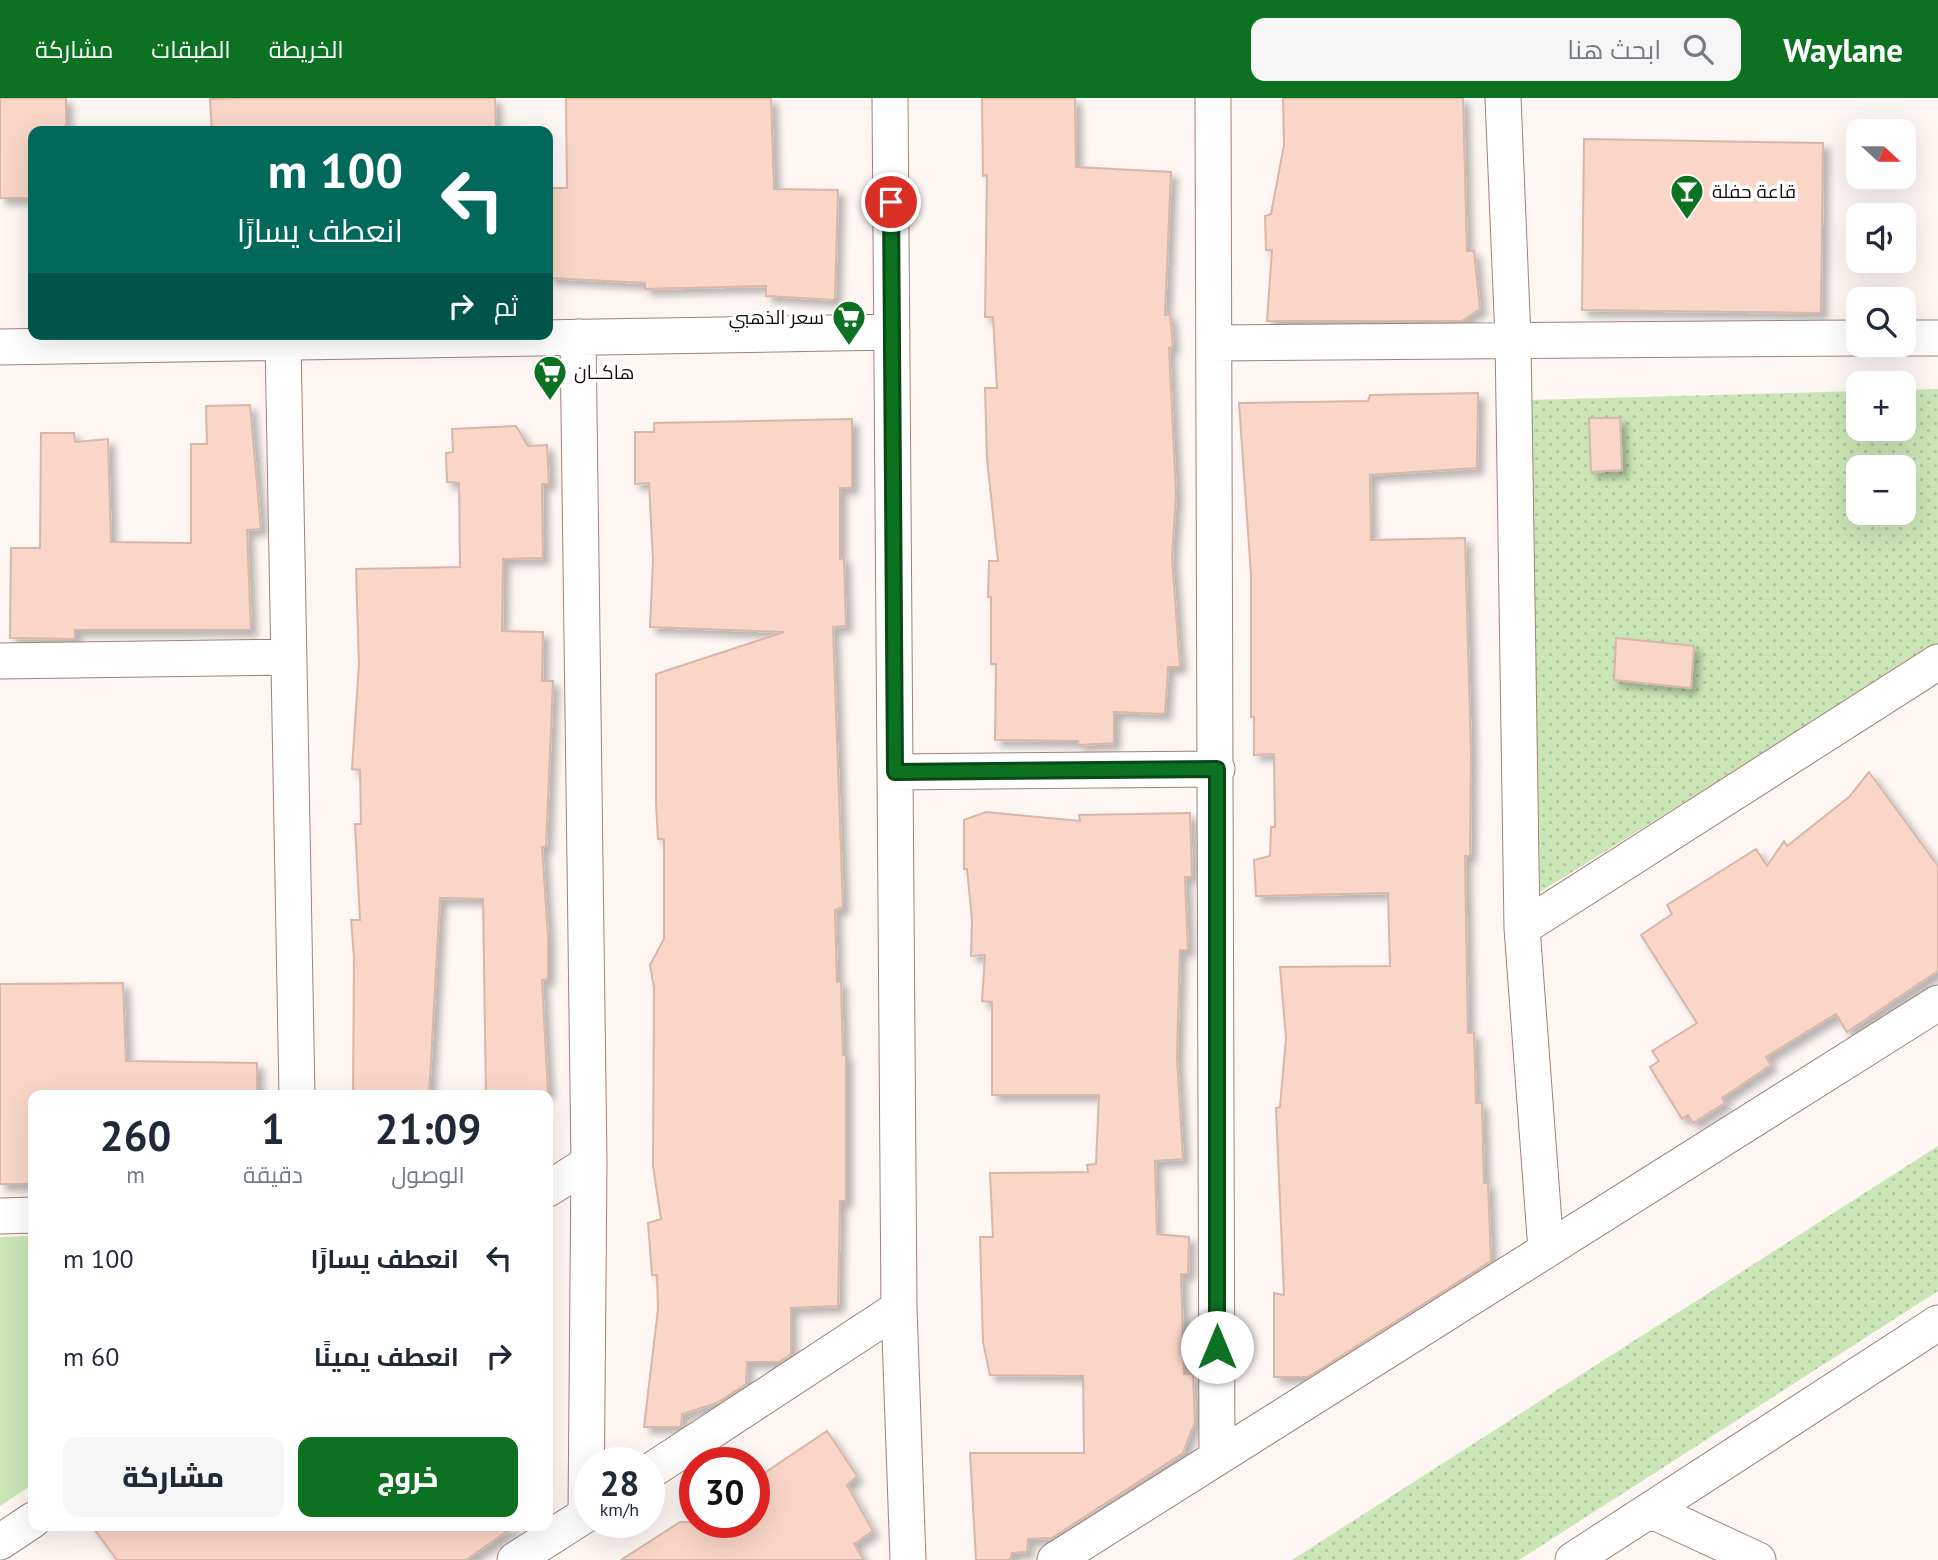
<!DOCTYPE html>
<html lang="ar">
<meta charset="utf-8">
<style>
body{margin:0;font-family:"PT Sans",Cairo,sans-serif;background:#f6f6f7;color:#1f2937;direction:rtl;height:100vh;display:flex;flex-direction:column;font-size:26px;white-space:nowrap}
*{box-sizing:border-box;margin:0}
p{font-size:23px;color:#747a83}
.icon{flex:none;width:38px;height:38px;fill:none;stroke:currentColor;stroke-width:2;stroke-linecap:round;stroke-linejoin:round}
.map{position:relative;flex:1;overflow:hidden;direction:ltr}
.side{position:absolute;left:28px;top:992px;width:525px;height:441px;display:flex;flex-direction:column;background:#fff;border-radius:14px;box-shadow:0 7px 28px #0002;direction:rtl}
.side>*{flex:none}
.banner{position:absolute;left:28px;top:28px;width:525px;height:214px;border-radius:14px;box-shadow:0 7px 28px #0002;direction:rtl;background:#00695c;color:#fff;overflow:hidden}
.needle{width:46px;rotate:111deg}
.buttons{position:absolute;left:1846px;top:21px;display:grid;gap:14px}
.buttons a{display:grid;place-items:center;width:70px;height:70px;border-radius:14px;background:#fff;box-shadow:0 7px 28px #0002;font-size:35px}
.speed{position:absolute;left:574px;top:1349px;display:flex;gap:14px;font-size:35px;font-weight:700;text-align:center}
.speed>*{display:grid;place-content:center;width:91px;height:91px;border-radius:50%;background:#fff;box-shadow:0 7px 28px #0002;line-height:1}
.speed small{font-size:18px;font-weight:400}
.speed .limit{border:10px solid #d22;background:#fff;color:#111}
.pin{position:absolute;display:grid;place-items:center;width:60px;height:60px;color:#fff;margin:-30px;border:4px solid #fff;border-radius:50%;box-shadow:0 2px 7px #0007}
.me{position:absolute;width:77px;margin:-38px;rotate:0deg;stroke-linejoin:round;filter:drop-shadow(0 0 5px #0008)}
.turn{display:flex;align-items:center;gap:24px;height:147px;padding:0 35px;font-size:32px}
.turn .icon{width:91px;height:91px;stroke-width:2.5}
.turn b{display:block;font-size:49px;line-height:60px}
.then{display:flex;align-items:center;height:66px;padding:0 35px;background:#0003;gap:14px;font-size:26px}
.eta{display:flex;justify-content:space-evenly;align-items:center;height:119px;text-align:center}
.eta b{font-size:42px;font-weight:800;line-height:49px}
.button{display:flex;gap:14px;margin-top:auto;padding:14px 35px}
.button a{flex:1;height:80px;border-radius:14px;background:#0c7121;color:#fff;font-size:28px;font-weight:800;line-height:80px;text-align:center}
.button a+a{background:#f6f6f7;color:#1f2937}
ul{padding:0;list-style:none}
li{display:flex;align-items:center;gap:21px;height:98px;padding:0 35px}
li div{flex:1}
li b{display:block;font-size:26px}
li em{font-style:normal}
header{display:flex;align-items:center;gap:42px;box-sizing:border-box;height:98px;padding:0 35px;background:#0c7121;color:#fff}
header strong{font-size:33px}
nav{display:flex;gap:38px;margin-inline-start:auto;font-size:24px}
.search{width:490px;height:63px;background:#f6f6f7;display:flex;align-items:center;gap:18px;box-sizing:border-box;padding:0 24px;border-radius:14px;color:#747a83;font-size:26px}
.map>svg:first-child{display:block}
</style>
<header>
<strong>Waylane</strong>
<div class="search"><svg class="icon" aria-label="search" viewBox="0 0 24 24"><circle cx="10" cy="10" r="6"/><path d="M15 15l6 6"/></svg>ابحث هنا</div>
<nav><a>الخريطة</a><a>الطبقات</a><a>مشاركة</a></nav>
</header>
<div class="map">
<svg width="1938" height="1462" viewBox="0 0 1938 1462">
<defs>
<pattern id="grass-dots" width="8" height="8" patternUnits="userSpaceOnUse" patternTransform="scale(1.75)"><rect width="8" height="8" fill="#cae6b7"/><path d="M2 2h.1M6 6h.1" fill="none" stroke="#adc49c" stroke-width="1.8" stroke-linecap="round"/></pattern>
<filter id="shadow"><feDropShadow dx="6" dy="6" stdDeviation="3.5" flood-color="#0004"/></filter>
</defs>
<rect width="100%" height="100%" fill="#fdf6f3"/>
<path fill="url(#grass-dots)" fill-rule="evenodd" d="M1938,291V546L1540,794L1530,302L1858,293V331H1904V292ZM1858,369H1904V415H1858Z
M1938,1048V1193L1519,1462H1292Z"/>
<path fill="#cae6b7" d="M33,1138V1386L0,1408V1139Z"/>
<path fill="#f9d6c7" stroke="#d7b7aa" stroke-width="2" filter="url(#shadow)" d="M0,0H66V33H33V100H0Z
M240,0H495L496,33H212L210,1Z
M566,0H771L774,91L838,92L835,202L766,198V188L645,191V185L548,180V90H567Z
M982,0H1075L1076,69L1171,74L1165,217L1170,216L1173,249L1169,250L1176,396L1172,460L1180,569H1168L1165,616L1114,614V645L1079,647L1078,643L995,642L996,566H991V499H988L989,463H998L987,361L985,290H997L993,219H985L987,77L983,78Z
M1283,0H1463L1467,153H1474L1480,211L1462,223H1267L1272,152H1266L1265,118L1271,116L1284,47Z
M1584,41L1823,45L1821,215L1582,212Z
M1478,295L1477,370L1370,377L1371,442L1465,440L1471,654L1470,758H1465L1468,935H1474L1476,1005H1482L1484,1085H1488L1491,1163L1308,1279H1274V1195L1284,1197L1276,1010L1280,1009L1286,940L1280,869L1390,868L1388,795L1256,798L1254,762L1270,758L1271,729H1275L1274,656L1254,657V619H1251V477L1239,305L1368,303L1370,297Z
M250,307L261,431L247,432L251,532H75V541L10,540L11,450H40L41,335H74L75,344L108,341L111,444L191,445V346H207L206,308Z
M1589,320H1620L1622,372L1591,374Z
M852,321V390H840V461L844,460L846,528L833,529L843,809L835,812L836,847L837,884L841,883L843,957H846V1103H840L838,1208L791,1210V1256L780,1264H747L746,1286L717,1305L682,1316L681,1329H644L658,1211L657,1177H652L648,1125L661,1121L653,1068L654,890L650,867L664,841V741H658L656,705V576L784,534L650,529L653,462L649,385L635,386V334H654V325Z
M516,328L528,348L547,347L549,386H542L543,460L503,461L502,533L543,534L542,583H553L546,749H542L548,838V881L542,882L548,995L486,998L483,801L440,800L429,998H353L354,859L351,822H360L355,726H361L360,672L352,671L359,566L356,471L460,469L459,385L447,384L446,355L453,354L452,331Z
M1616,540L1694,548L1691,590L1614,582Z
M1869,674L1938,768V873L1847,934L1836,916L1766,959L1771,967L1722,1000L1725,1005L1693,1025L1688,1017L1682,1021L1650,969L1659,963L1652,953L1697,925L1641,837L1672,816L1667,807L1756,751L1767,768L1784,743L1787,748L1849,699Z
M986,714L1080,723L1079,717L1190,715L1192,779H1185L1188,852H1180L1177,960L1183,1061L1155,1063L1157,1136L1189,1139L1188,1176H1181L1184,1276H1193L1195,1324L1183,1355L1052,1440L1028,1441L1027,1454L1012,1455L1010,1462H976L970,1355H1084L1083,1278L990,1277L983,1244L980,1139H993L990,1075L1088,1074L1087,1067L1096,1066L1099,997H992V904L982,903L985,857L971,858L972,822L967,771H964V722Z
M123,885L126,963L257,965V998H33V1086H0V886Z
M827,1333L857,1378L847,1387L873,1433L854,1446L864,1462H621L680,1424H754V1382Z
M92,1428H515L466,1462H117Z"/>
<g fill="none" stroke-linecap="round" stroke-linejoin="round">
<defs>
<path id="street" d="M890,0L899,1210L908,1462
M1213,0L1217,1360
M1503,0L1513,241L1522,830L1546,1152
M578,239L589,1065L586,1416
M1904,240H1938
M283,244L297,998
M1215,245L1858,240
M0,249L892,234
M0,563L289,559
M895,674L1217,671
M1522,830L1938,564
M548,1091L589,1065
M0,1118L33,1117
M649,1374L899,1210
M1650,1412L1758,1462
M0,1444L33,1422
M515,1462L590,1414
M1055,1462L1938,905
M1573,1462L1938,1225"/>
</defs>
<use href="#street" stroke="#a08275" stroke-width="37"/>
<use href="#street" stroke="#fff" stroke-width="35"/>
</g>
<g fill="none" stroke-linecap="round" stroke-linejoin="round">
<defs>
<path id="route" d="M891,104L895,674L1217,671V1249"/>
</defs>
<use href="#route" stroke="#084915" stroke-width="18"/>
<use href="#route" stroke="#0c7121" stroke-width="12"/>
</g>
<defs>
<symbol id="bar-pin" viewBox="-11 -11 22 30"><path d="M0 17L-7.5 6A9.5 9.5 0 1 1 7.5 6Z" fill="#0c7121" stroke="#fff"/><path d="M-6-5H6L.8 .8V4.5H3.5V6h-7V4.5H-.8V.8Z" fill="#fff"/></symbol>
<symbol id="supermarket-pin" viewBox="-11 -11 22 30"><path d="M0 17L-7.5 6A9.5 9.5 0 1 1 7.5 6Z" fill="#0c7121" stroke="#fff"/><path d="M-6-5.5h2.5l.6 2H6L4.5 2H-2.5L-4.4-4H-6ZM-1.5 3.2a1.3 1.3 0 1 0 .1 0ZM3 3.2a1.3 1.3 0 1 0 .1 0Z" fill="#fff"/></symbol>
</defs>
<g fill-rule="evenodd">
<use href="#bar-pin" x="1668" y="74" width="38" height="52"/>
<use href="#supermarket-pin" x="830" y="200" width="38" height="52"/>
<use href="#supermarket-pin" x="531" y="255" width="38" height="52"/>
</g>
<g text-anchor="middle" stroke-width="7" stroke-linejoin="round" paint-order="stroke">
<g font-size="19" fill="#130905" stroke="#fff" text-anchor="start">
<text x="1712" y="100">قاعة حفلة</text>
<text x="824" y="226" text-anchor="end">سعر الذهبي</text>
<text x="574" y="281">هاكــان</text>
</g>
</g>
</svg>
<div class="buttons">
<a><svg class="needle" viewBox="-14 -14 28 28"><path d="M0-13l5 13h-10z" fill="#e53935"/><path d="M0 13l5-13h-10z" fill="#747a83"/></svg></a>
<a><svg class="icon" aria-label="sound" viewBox="0 0 24 24"><path d="M4 9h4l5-4v14l-5-4H4zM17 9q2 3 0 6"/></svg></a>
<a><svg class="icon" aria-label="search" viewBox="0 0 24 24"><circle cx="10" cy="10" r="6"/><path d="M15 15l6 6"/></svg></a>
<a>+</a>
<a>−</a>
</div>
<div class="speed"><div>28<small>km/h</small></div><div class="limit">30</div></div>
<div class="pin" style="left:891px;top:104px;background:#d93025"><svg class="icon" aria-label="arrive" viewBox="0 0 24 24"><path d="M6 21V4h12l-3 4 3 4H6"/></svg></div>
<svg class="me" style="left:1217px;top:1249px" viewBox="-20 -20 40 40"><circle r="19" fill="#fff"/><path d="M0-13L10 11 0 6-10 11z" fill="#0c7121"/></svg>
<div class="banner">
<div class="turn"><svg class="icon" aria-label="left" viewBox="0 0 24 24"><path d="M17 20v-9H6M10 6l-5 5 5 5"/></svg><div><b>100 m</b>انعطف يسارًا</div></div>
<div class="then">ثم<svg class="icon" aria-label="right" viewBox="0 0 24 24"><path d="M7 20v-9h11M14 6l5 5-5 5"/></svg></div>
</div>
<section class="side">
<div class="eta">
<div><b>21:09</b><p>الوصول</p></div>
<div><b>1</b><p>دقيقة</p></div>
<div><b>260</b><p>m</p></div>
</div>
<ul>
<li><svg class="icon" aria-label="left" viewBox="0 0 24 24"><path d="M17 20v-9H6M10 6l-5 5 5 5"/></svg><div><b>انعطف يسارًا</b></div><em>100 m</em></li>
<li><svg class="icon" aria-label="right" viewBox="0 0 24 24"><path d="M7 20v-9h11M14 6l5 5-5 5"/></svg><div><b>انعطف يمينًا</b></div><em>60 m</em></li>
</ul>
<div class="button"><a>خروج</a><a>مشاركة</a></div>
</section>
</div>
